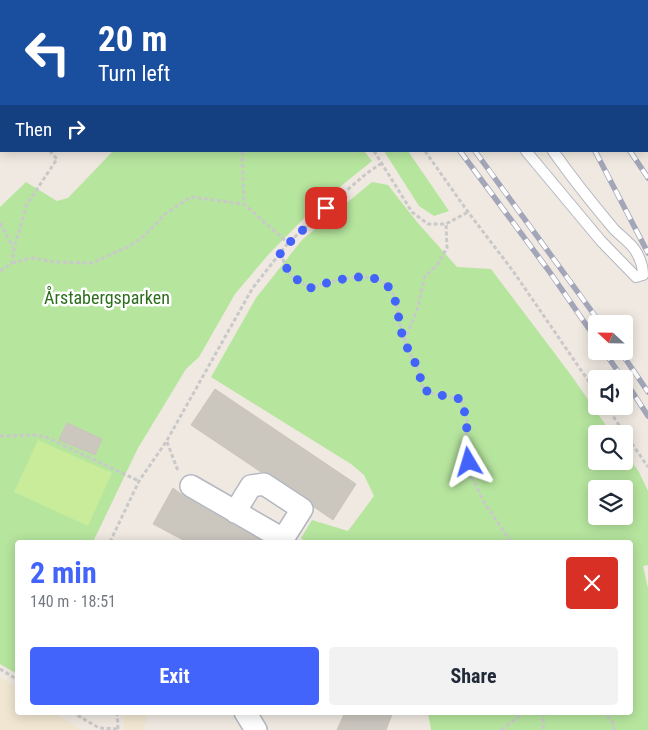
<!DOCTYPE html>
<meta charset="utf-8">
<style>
body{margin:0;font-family:"Roboto Condensed",sans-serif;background:#f2f2f3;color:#1f2937;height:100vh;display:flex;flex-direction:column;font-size:19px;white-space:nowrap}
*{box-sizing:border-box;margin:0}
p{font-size:16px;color:#747a83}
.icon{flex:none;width:28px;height:28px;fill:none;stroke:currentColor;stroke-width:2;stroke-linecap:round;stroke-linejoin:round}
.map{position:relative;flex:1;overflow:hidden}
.sheet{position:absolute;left:15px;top:540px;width:618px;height:175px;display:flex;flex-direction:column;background:#fff;border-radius:5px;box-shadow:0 2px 12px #0003}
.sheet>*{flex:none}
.guide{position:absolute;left:0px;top:0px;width:649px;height:152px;box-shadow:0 2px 12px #0003;background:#1a4fa0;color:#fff;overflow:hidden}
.needle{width:32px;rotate:292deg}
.tools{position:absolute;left:588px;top:315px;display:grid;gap:10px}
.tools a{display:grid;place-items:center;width:45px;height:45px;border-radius:5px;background:#fff;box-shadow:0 2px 12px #0003;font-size:25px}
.pin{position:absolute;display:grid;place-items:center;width:42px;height:42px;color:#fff;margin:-21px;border-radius:10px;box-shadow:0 2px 8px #0006}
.me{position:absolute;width:55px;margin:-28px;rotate:353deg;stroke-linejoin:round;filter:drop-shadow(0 0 4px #0008)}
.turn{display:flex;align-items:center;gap:18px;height:105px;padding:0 15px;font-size:22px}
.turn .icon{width:65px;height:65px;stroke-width:2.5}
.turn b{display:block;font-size:35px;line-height:42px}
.then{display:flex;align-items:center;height:48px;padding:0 15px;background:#0003;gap:10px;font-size:19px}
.round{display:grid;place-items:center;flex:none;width:52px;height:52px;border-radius:5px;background:#f2f2f3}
.head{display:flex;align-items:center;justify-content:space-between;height:85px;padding:0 15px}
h1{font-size:30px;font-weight:700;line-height:38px;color:#4264fb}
.button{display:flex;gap:10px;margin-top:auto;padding:10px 15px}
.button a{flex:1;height:58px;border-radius:5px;background:#4264fb;color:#fff;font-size:20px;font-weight:700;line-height:58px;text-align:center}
.button a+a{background:#f2f2f3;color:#1f2937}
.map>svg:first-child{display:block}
</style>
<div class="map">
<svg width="648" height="730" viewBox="0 0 648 730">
<rect width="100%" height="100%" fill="#efe9e1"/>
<path fill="#f0e6d1" d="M0,677L17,688L18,712L55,713L82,730H0Z
M124,713H148L143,730H124Z"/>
<path fill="#b6e59e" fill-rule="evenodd" d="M113,151H364L372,161L315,207L268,255L235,294L199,357L186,369L138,448L93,542H18L17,674L0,664V207L26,182L57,201L68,198Z
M384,151H408L449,211L434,216L419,206Z
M372,182L388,185L417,222L457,267L491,269L571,375L612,434H596V461H624V451L639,472L648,491V565L643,566L648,588V730H431L428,713L630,712V542H306L301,538L312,520L348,531L374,496L364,475L351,464L211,377L256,298L302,240ZM596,489H624V516H596Z"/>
<path fill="#c9ec9a" d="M38,440L112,473L88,526L14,492Z"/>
<path fill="#cbc7bf" stroke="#cbc5ba" d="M215,389L356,484L333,520L314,507L309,499L271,474L261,472L191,425Z
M67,423L102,439L95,455L59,440Z
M173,488L185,497L264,542H187L153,524Z
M345,712H393L386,730H337Z"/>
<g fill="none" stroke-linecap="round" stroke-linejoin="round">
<defs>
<path id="lane" d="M399,0L400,1
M459,0L460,1
M526,151L601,241L636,277L643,275C643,266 640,258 635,250C629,241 620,236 613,228C592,203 572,178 553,151"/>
<path id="street" d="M42,1L43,0
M0,81L1,80
M191,486L283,539
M235,512L251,486L264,484L302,509L283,539V542
M245,712L256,730"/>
</defs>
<use href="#lane" stroke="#b4b7c1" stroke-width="12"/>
<use href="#street" stroke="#b4b7c1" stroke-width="24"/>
<path stroke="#c9c9c9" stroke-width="3" stroke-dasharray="4 2.5" stroke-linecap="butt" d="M131,0L133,1
M224,0L225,1
M251,0V1
M319,0L320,1
M96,1L98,0
M242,151L244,204
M374,151L412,212L428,224H446L468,212
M425,151L468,212L513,271L596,392
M0,223L13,247
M280,253L290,275L310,288C331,282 374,266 390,289C399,301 398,320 402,334C405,346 413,357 418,369C420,375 421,381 423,388L430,393L461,399L467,421L466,447L472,477L484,502L511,542
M12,263L27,259L34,258L54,262L92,263L130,246L144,236L165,214L191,197L244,204L288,243
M0,271L12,263L14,248L27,204L57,159L50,151
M404,341L417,310L425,276L437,265L447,248L446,224
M606,406L648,467
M0,436L37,435L48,438L139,481
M167,442L178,471
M110,542L139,481L166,442L252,289L288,243L339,197L367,173L382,163
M0,669L18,680
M72,712L99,728L118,729
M117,712L118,729
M543,712V730
M602,712L612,720L614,730
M501,730L525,712"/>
<use href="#lane" stroke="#fff" stroke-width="10"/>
<use href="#street" stroke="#fff" stroke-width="21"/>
<defs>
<path id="rail" d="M351,0L352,1
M365,0L366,1
M509,0L510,1
M529,0V1
M552,0L553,1
M460,151L549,271L596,339
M475,151L601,324
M595,151L648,253
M630,151L648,178
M604,351L623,379
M620,351L648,392
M624,379L648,416"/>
</defs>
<use href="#rail" stroke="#a3a6b8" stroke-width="5.5"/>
<use href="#rail" stroke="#fff" stroke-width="4" stroke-dasharray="11" stroke-linecap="butt"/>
<path stroke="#c9c9c9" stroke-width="3" stroke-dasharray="4 2.5" stroke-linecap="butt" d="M364,1L365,0"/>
</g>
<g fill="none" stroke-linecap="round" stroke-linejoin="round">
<path stroke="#4264fb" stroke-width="9" stroke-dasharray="0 16.2" d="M326,208L288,244L280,254L290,275L310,288C331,282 374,266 390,289C398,301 398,320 402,334C405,346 413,357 418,369C420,375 421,381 422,388L430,393L461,399L467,421L466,447L469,462"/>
</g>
<g text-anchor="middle" stroke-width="5" stroke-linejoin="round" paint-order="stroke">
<g font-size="18" fill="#2c6e1b" stroke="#fff">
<text x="107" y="304">Årstabergsparken</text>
</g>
</g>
</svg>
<div class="tools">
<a><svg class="needle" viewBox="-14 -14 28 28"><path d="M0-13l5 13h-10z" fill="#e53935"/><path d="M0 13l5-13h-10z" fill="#747a83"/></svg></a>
<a><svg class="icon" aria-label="sound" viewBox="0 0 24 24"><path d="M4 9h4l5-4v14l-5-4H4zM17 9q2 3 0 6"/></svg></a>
<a><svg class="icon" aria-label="search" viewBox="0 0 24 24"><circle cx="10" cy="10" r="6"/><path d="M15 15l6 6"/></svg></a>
<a><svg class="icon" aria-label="layers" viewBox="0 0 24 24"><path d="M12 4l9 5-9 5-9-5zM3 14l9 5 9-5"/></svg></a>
</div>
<div class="pin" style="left:326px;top:208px;background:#d93025"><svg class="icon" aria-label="arrive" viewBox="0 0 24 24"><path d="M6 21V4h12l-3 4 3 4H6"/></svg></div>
<svg class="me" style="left:469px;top:462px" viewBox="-20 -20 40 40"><path d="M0-17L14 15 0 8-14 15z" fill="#4264fb" stroke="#fff" stroke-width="4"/></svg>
<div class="guide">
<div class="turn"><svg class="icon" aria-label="left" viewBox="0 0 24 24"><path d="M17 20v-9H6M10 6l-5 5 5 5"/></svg><div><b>20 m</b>Turn left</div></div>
<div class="then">Then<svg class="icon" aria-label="right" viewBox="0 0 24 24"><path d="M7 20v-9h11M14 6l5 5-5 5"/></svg></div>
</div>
<section class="sheet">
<div class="head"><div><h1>2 min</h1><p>140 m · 18:51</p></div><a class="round" style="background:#d93025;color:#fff"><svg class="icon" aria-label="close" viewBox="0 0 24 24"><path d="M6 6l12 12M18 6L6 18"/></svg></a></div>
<div class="button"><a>Exit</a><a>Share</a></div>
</section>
</div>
